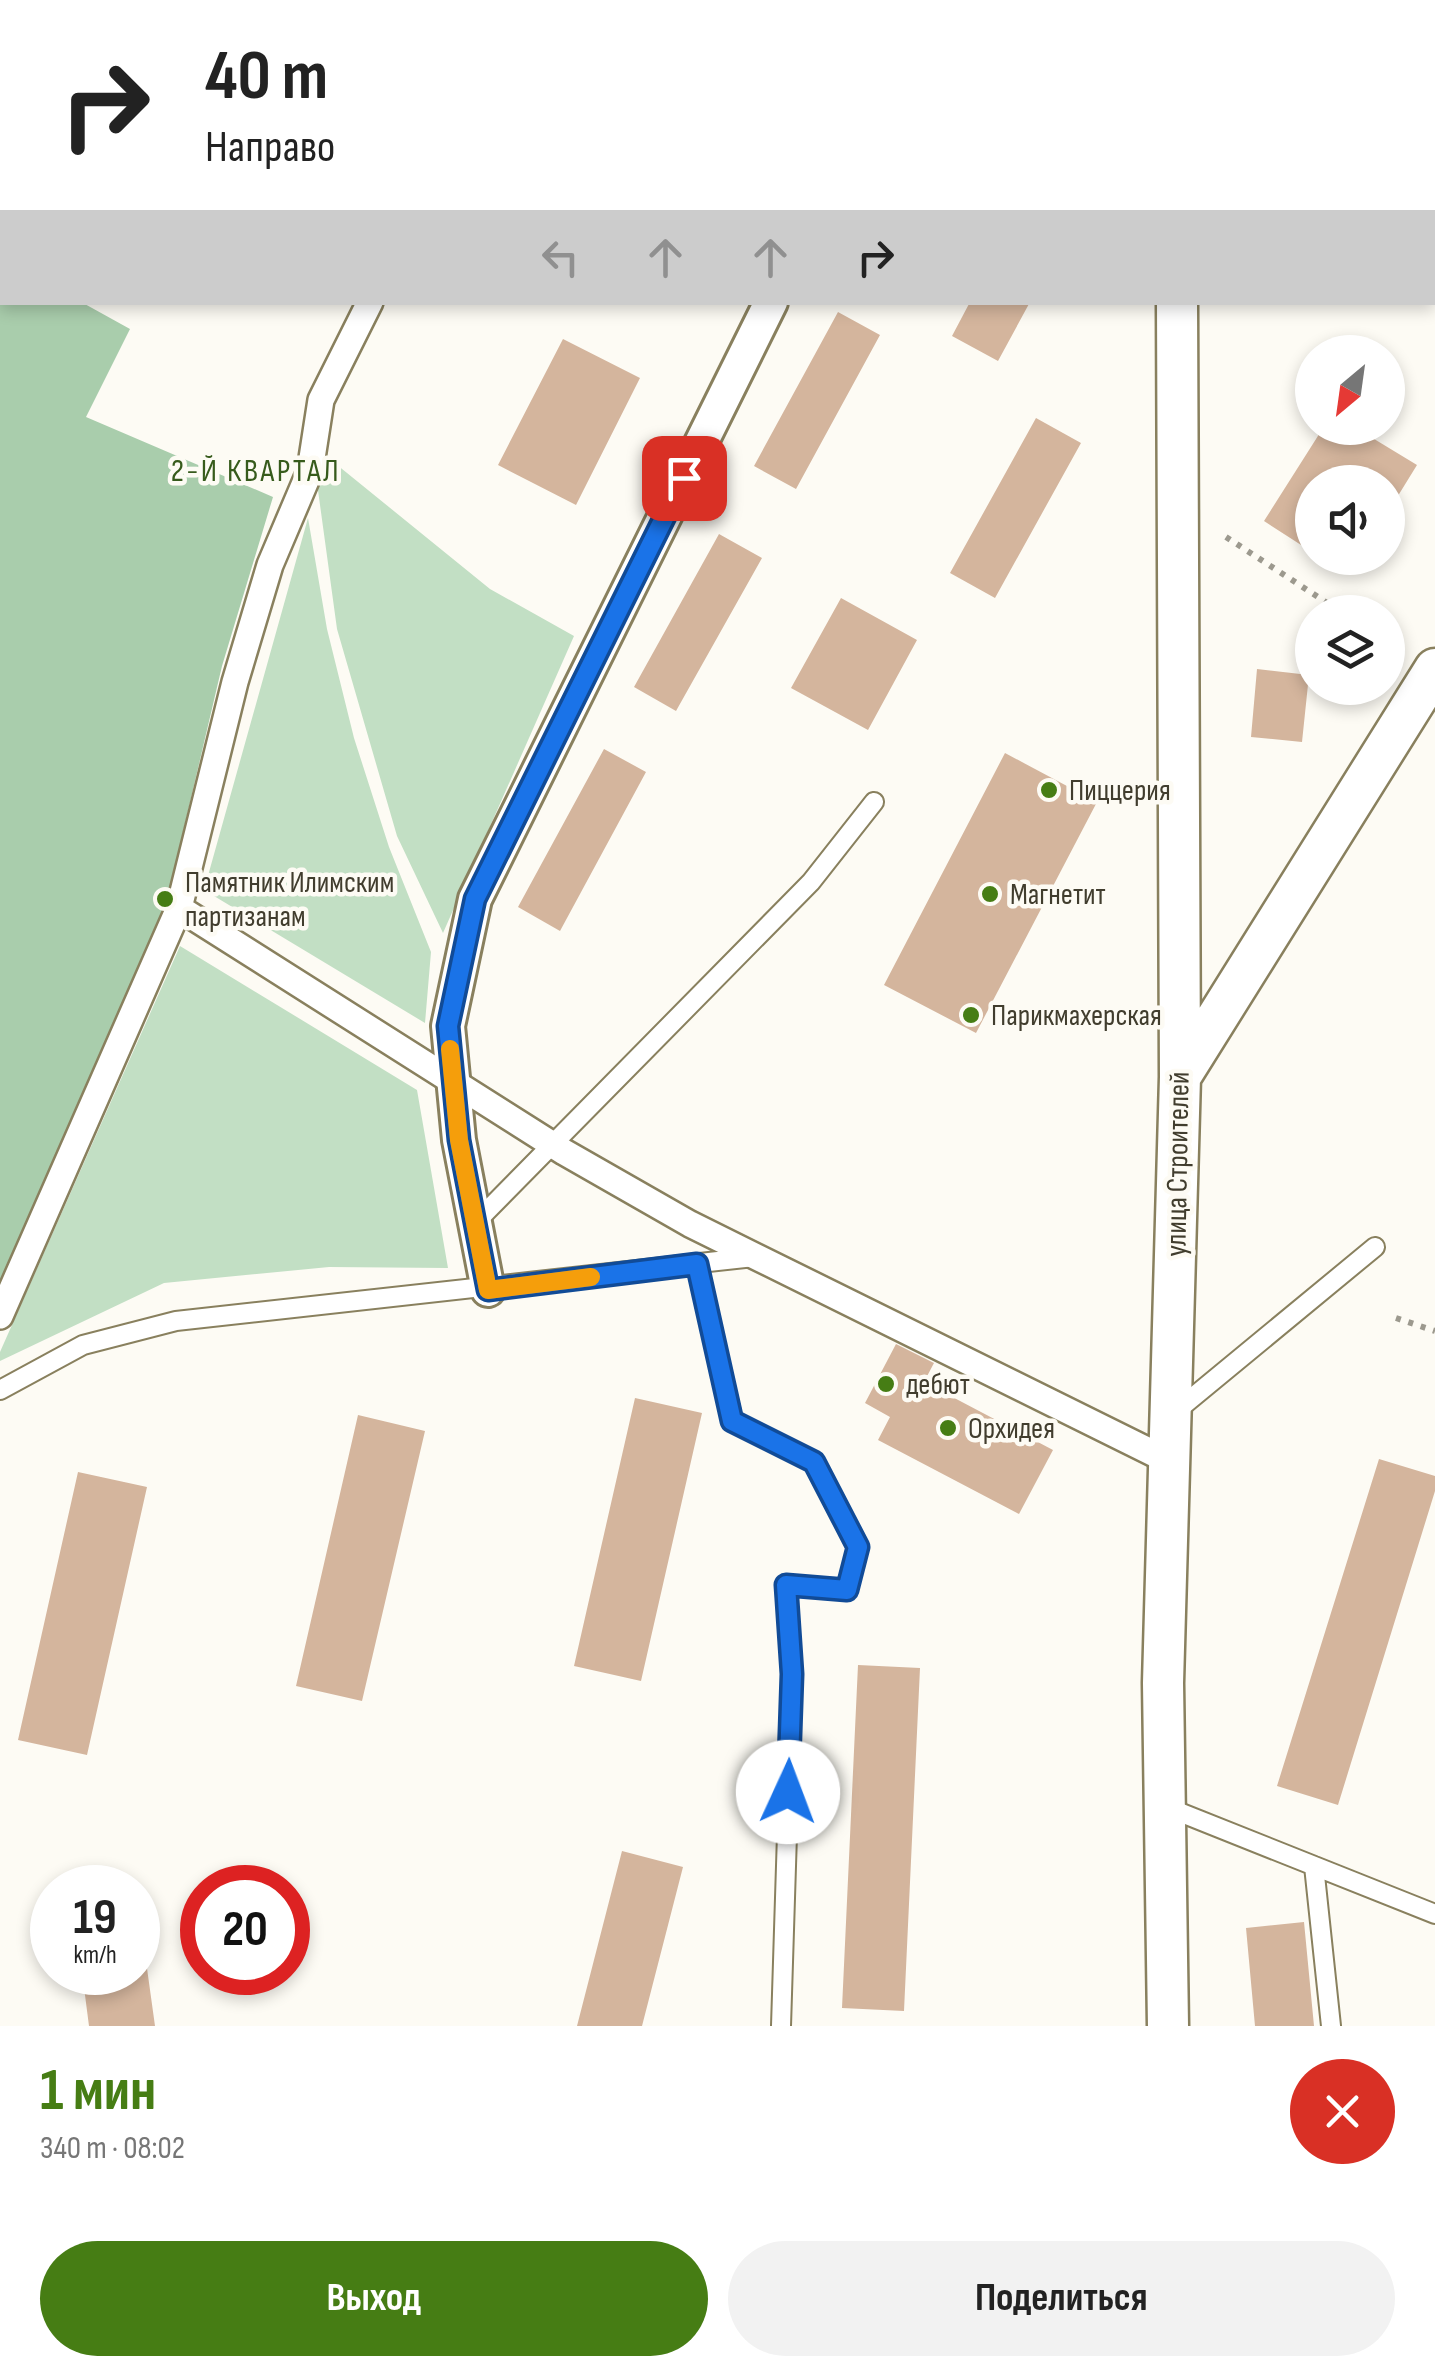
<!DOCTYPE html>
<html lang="ru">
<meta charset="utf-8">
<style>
body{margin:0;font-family:"Sofia Sans Condensed",sans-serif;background:#f2f2f2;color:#222;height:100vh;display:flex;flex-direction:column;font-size:38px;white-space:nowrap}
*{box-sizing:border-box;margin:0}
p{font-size:32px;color:#767676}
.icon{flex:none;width:55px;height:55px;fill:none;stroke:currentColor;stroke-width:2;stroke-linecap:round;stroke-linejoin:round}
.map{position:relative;height:2026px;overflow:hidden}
.side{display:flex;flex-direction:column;background:#fff;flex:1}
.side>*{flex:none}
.hud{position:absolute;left:0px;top:0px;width:1435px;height:305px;box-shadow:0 5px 15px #0003;background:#fff;color:#222;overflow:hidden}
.needle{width:65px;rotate:209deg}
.fabs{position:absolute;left:1295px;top:335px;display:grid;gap:20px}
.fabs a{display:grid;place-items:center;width:110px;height:110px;border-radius:50%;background:#fff;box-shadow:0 5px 15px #0003;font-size:50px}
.speed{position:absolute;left:30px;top:1865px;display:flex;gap:20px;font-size:50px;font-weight:700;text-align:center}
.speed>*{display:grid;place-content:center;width:130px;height:130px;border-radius:50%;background:#fff;box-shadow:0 5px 15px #0003;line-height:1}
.speed small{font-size:25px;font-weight:400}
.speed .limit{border:15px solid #d22;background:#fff;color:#111}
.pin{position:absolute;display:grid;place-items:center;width:85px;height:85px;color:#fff;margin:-42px;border-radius:20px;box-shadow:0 5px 15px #0006}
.me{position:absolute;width:110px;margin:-55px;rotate:2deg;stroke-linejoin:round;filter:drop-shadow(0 0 8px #0008)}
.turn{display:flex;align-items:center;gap:35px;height:210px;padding:0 40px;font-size:45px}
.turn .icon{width:130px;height:130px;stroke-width:2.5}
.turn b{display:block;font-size:70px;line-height:85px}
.lanes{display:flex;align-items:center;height:95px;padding:0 40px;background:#0003;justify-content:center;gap:50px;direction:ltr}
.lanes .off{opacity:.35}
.round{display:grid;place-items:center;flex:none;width:105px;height:105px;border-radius:52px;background:#f2f2f2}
.head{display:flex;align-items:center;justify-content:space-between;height:170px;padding:0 40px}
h1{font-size:60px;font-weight:700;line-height:75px;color:#467d14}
.primary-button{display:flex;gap:20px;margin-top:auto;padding:20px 40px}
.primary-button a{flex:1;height:115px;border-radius:60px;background:#467d14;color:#fff;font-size:40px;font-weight:700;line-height:115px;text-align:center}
.primary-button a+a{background:#f2f2f2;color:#222}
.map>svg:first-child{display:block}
</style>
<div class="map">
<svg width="1435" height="2026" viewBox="0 0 1435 2026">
<rect width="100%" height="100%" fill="#fdfbf4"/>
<path fill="#c2dfc4" d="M331,460L490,589L574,636L443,933L397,836L337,629L317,483Z
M308,518L327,629L354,738L389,847L431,952L425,1023L204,890Z
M180,946L417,1090L448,1268L329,1267L164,1283L0,1361V1352Z"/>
<path fill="#a9cdac" d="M0,257L2,302L83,303L130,329L86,417L273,497L222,666L164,913L0,1283Z"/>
<path fill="#d4b59d" d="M970,302H1030L998,361L952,336Z
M838,312L880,335L796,489L754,466Z
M563,339L640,378L576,505L498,465Z
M1036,418L1081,443L995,598L950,573Z
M1323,428H1356L1417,465L1388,512V482H1312V552L1264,521Z
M719,534L762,558L676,711L634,687Z
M1321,558H1358L1348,574Z
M841,598L917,640L868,730L791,688Z
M1257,669L1309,675L1302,742L1251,737Z
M604,749L646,772L560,931L518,907Z
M1005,753L1097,802L976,1033L884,985Z
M896,1344L934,1363L924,1382L1053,1450L1019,1514L878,1440L890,1417L865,1403Z
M635,1398L702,1413L641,1681L574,1666Z
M358,1415L425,1431L362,1701L296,1686Z
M1379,1459L1435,1476V1491L1338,1805L1277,1786Z
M78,1472L147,1487L87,1755L18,1740Z
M858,1665L920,1668L904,2011L842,2008Z
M622,1851L683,1867L642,2026H577Z
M1304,1922L1314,2026H1255L1246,1928Z
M141,1925L155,2026H89L82,1972H138V1926Z"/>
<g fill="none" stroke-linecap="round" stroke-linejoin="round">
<defs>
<path id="service" d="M476,1222L811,882L874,802
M697,1264L733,1421L814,1462L858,1547L847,1590L786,1585L792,1674L781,2026
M0,1390L83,1345L176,1321L754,1257
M1175,1412L1375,1247
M1164,1806L1435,1914
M1314,1866L1331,2026"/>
<path id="pedestrian" d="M442,0V2
M179,908L235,682L270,565L310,471L321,400L370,302
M0,1316L179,908L564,1152L690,1224L1169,1461"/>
<path id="minor" d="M920,2L922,0
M488,1290L459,1140L448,1026L475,899L771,302"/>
<path id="tertiary" d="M1178,2V0
M1180,1077L1435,669
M1168,2026L1163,1683L1180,1077L1177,302"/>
</defs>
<use href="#service" stroke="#89805e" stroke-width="22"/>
<use href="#pedestrian" stroke="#89805e" stroke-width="30"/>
<use href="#minor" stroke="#89805e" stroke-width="38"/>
<use href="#tertiary" stroke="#89805e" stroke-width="45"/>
<path stroke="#9c998e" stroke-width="6" stroke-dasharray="5 8" stroke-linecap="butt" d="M1226,537L1341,612
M1388,643L1405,655
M1396,1318L1435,1331"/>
<use href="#service" stroke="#fff" stroke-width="18"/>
<use href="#pedestrian" stroke="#fff" stroke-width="25"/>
<use href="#minor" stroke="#fff" stroke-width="32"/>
<use href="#tertiary" stroke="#fff" stroke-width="40"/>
</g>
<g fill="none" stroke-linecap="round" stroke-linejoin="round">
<defs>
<path id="route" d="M684,478L475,899L448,1026L459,1140L488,1290L697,1264L732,1421L814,1462L858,1547L847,1590L786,1585L792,1674L788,1792"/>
</defs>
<use href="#route" stroke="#114b97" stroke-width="25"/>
<use href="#route" stroke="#1a73e8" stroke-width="18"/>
<path stroke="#f59e0b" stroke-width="18" d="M450,1049L459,1140L488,1290L591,1277"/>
</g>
<g fill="#467d14" stroke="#fdfbf4" stroke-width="4">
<circle cx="1049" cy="790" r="10"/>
<circle cx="990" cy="894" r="10"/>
<circle cx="165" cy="899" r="10"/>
<circle cx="971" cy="1015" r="10"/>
<circle cx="886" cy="1384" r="10"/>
<circle cx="948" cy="1428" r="10"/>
</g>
<g text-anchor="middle" stroke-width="9" stroke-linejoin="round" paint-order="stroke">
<g font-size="30" fill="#413d2e" stroke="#fdfbf4" text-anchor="start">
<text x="1069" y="800">Пиццерия</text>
<text x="185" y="892">Памятник Илимским<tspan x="185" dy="34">партизанам</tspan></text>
<text x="1010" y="904">Магнетит</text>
<text x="991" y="1025">Парикмахерская</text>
<text x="906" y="1394">дебют</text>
<text x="968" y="1438">Орхидея</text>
</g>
<g font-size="30" fill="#413d2e" stroke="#fdfbf4">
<text transform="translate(1177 1164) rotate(-89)" y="10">улица Строителей</text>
</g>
<g font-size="32" letter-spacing="2.5" fill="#375b1c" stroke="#fdfbf4">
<text x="256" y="481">2-Й КВАРТАЛ</text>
</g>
</g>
</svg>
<div class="fabs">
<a><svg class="needle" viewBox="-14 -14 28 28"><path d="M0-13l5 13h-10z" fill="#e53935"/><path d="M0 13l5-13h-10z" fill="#767676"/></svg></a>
<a><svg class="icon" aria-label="sound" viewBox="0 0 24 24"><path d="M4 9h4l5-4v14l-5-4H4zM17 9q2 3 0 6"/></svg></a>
<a><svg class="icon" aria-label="layers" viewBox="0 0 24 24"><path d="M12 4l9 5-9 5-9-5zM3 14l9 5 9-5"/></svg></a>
</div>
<div class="speed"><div>19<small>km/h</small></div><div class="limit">20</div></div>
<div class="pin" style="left:684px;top:478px;background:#d93025"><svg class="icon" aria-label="arrive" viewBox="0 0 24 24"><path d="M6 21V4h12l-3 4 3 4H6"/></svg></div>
<svg class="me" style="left:788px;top:1792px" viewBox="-20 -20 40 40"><circle r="19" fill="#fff"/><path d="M0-13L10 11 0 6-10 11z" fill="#1a73e8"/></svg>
<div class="hud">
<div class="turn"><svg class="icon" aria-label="right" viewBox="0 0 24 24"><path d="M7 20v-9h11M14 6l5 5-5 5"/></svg><div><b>40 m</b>Направо</div></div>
<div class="lanes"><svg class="icon off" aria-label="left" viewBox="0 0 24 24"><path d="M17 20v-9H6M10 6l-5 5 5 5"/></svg><svg class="icon off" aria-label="ahead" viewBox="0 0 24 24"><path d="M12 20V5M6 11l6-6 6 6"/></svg><svg class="icon off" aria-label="ahead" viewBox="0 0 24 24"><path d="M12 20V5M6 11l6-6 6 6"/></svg><svg class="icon" aria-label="right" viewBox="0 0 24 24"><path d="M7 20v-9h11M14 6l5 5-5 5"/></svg></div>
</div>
</div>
<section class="side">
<div class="head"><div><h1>1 мин</h1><p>340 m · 08:02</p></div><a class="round" style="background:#d93025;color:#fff"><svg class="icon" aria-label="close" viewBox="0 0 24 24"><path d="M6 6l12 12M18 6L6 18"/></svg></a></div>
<div class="primary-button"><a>Выход</a><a>Поделиться</a></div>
</section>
